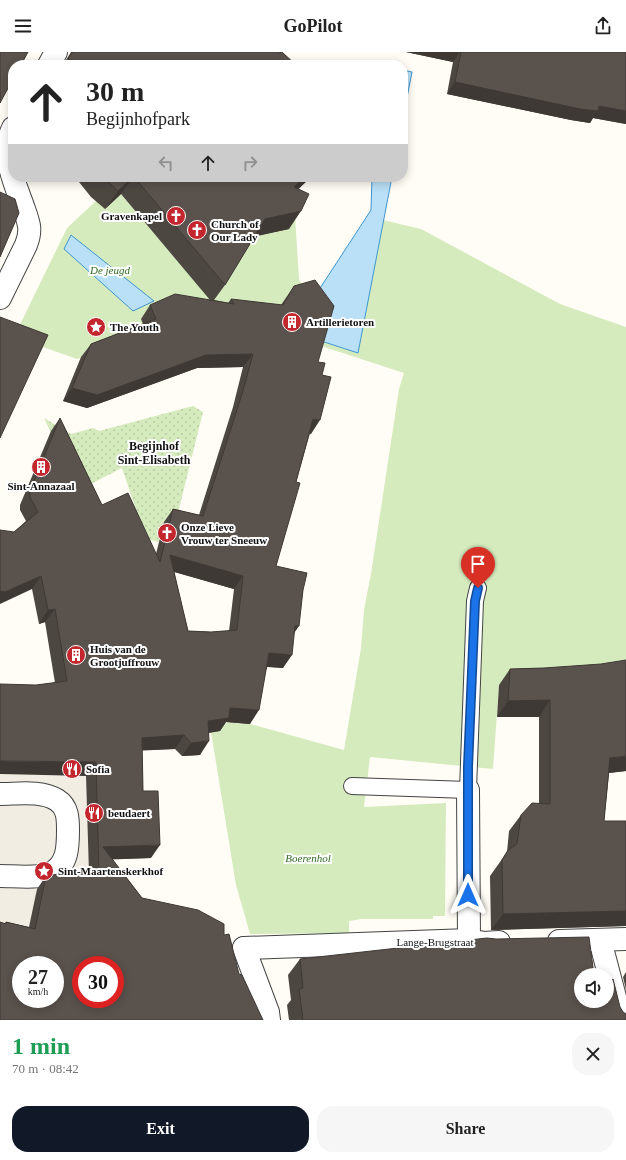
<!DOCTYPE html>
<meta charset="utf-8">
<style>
body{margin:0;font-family:Georgia,serif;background:#f6f6f6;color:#222;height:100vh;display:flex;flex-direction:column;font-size:15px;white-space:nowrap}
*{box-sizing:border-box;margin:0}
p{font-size:13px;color:#767676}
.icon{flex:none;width:22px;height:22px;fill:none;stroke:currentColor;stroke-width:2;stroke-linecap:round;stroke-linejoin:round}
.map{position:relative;height:968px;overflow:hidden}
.sheet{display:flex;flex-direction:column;background:#fff;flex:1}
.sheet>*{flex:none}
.guide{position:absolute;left:8px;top:8px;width:400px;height:122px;border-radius:16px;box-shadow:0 2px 10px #0003;background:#fff;color:#222;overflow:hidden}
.fabs{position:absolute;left:574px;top:916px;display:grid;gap:8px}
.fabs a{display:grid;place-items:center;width:40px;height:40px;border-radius:50%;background:#fff;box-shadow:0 2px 10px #0003;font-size:20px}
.speed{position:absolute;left:12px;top:904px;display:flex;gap:8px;font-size:20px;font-weight:700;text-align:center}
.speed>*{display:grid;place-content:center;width:52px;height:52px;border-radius:50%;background:#fff;box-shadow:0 2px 10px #0003;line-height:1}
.speed small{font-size:10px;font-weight:400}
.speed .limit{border:6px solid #d22;background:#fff;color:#111}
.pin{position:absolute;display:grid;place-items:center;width:34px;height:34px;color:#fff;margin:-41px -17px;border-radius:50% 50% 50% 0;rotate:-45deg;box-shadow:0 0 4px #0007}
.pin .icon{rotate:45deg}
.me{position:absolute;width:44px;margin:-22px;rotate:0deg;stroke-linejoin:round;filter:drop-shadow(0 0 3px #0008)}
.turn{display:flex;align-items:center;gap:14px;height:84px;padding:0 12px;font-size:18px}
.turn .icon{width:52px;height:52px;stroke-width:2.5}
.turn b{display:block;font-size:28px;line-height:34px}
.lanes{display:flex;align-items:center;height:38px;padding:0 12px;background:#0003;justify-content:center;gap:20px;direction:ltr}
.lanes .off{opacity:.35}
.round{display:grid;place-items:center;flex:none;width:42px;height:42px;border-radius:16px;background:#f6f6f6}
.overview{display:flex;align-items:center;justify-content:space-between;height:68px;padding:0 12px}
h1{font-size:24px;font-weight:800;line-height:30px;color:#1e9e55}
.primary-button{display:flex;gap:8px;margin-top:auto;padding:8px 12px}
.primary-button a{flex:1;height:46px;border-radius:16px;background:#111827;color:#fff;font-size:16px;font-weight:800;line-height:46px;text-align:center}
.primary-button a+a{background:#f6f6f6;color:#222}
header{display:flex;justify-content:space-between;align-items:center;height:52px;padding:0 12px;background:#fff;font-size:18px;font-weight:800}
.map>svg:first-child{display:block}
</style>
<header><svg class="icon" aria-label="menu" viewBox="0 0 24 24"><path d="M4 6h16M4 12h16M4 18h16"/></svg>GoPilot<svg class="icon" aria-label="share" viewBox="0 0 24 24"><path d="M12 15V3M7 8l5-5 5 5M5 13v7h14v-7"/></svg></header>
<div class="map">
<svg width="626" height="968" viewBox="0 0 626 968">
<defs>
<pattern id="grass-dots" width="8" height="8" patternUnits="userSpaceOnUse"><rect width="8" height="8" fill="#d5ebbd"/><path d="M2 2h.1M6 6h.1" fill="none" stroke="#b6c8a1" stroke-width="1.8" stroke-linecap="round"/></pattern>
</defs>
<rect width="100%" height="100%" fill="#fffdf5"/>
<path fill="url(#grass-dots)" d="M193,354L203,360L175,473L164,470L159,490L146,487L122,416L79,438L44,366L71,382L93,376L99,379Z"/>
<path fill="#d5ebbd" d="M121,142L190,223L233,188L276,180L295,164L299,227L306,242L274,265L147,281L77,307L43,295L42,297L13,287L67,176L97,148Z
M383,168L421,177L560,252L626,275V623L499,633L493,717L370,705L364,755L446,751L445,864H433V867H362L349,869V881L250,882L236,833L211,680L220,679V670L250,672L344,698L361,596L364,558L371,522L399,337L404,321L312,291L318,288L358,301Z"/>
<path fill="#f1ede2" d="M0,722L86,724L89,808L88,837L36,836V897L0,884Z"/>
<path fill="#b9e0f7" stroke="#3f96cf" d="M403,18L412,20L403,66Z
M372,125H392L358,301L318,288L311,250L371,158Z
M71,183L154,249L133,259L64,197Z"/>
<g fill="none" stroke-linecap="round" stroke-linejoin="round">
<defs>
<path id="service" d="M352,734L468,738L475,549L478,536"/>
<path id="pedestrian" d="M600,888L621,968
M244,896L268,960L269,968"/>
<path id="minor" d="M49,13L56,0
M0,246L26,193C32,178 29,171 24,157C15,131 0,102 13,76
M468,738L469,888
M0,742C18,742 41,738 57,748C68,755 68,767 68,778C68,794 68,813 51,821C40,827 14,824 0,824
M559,889L626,887
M244,896L469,888L484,891L499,890"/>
</defs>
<use href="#service" stroke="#444" stroke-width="18"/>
<use href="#pedestrian" stroke="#444" stroke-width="24"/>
<use href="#minor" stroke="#444" stroke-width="24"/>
<use href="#service" stroke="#fff" stroke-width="16"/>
<use href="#pedestrian" stroke="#fff" stroke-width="22"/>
<use href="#minor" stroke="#fff" stroke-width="22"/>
</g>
<path fill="#4d4742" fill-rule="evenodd" d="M71,0H279L296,13H63Z
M406,0H626V72L593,66L590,71L571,68L447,42L453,10Z
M75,125H311L298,137L289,177L255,184L225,233L214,248L228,251L231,247L281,253L294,234L318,310L311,382L310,381L296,430L276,514L303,538L294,582L283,616L267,615L250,672L226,670L220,679L209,681L200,703L182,704L175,697L142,698L143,739L151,806L112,807L142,846L224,883L239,922L5,872L6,870L29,875L37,837L46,824L89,821L86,724L36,633L55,631L45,570L39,572L32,537L14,480L26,469L20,458V453L51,379L60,366L102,453L156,502L164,470L173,457L199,463L233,355L243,315L197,316L87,356L63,349L81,305L91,292L143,272L141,267L150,253L210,248L121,142L105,157L91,145ZM174,520L234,537L229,579L211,580L188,579Z
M544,616L626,719L609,721L604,769H626V874L491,878L490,824L507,800L509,779L521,763L539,751V665H497L499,633L510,617Z
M300,907L620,955L623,960L626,968H289L287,953L291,948L288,923Z
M626,920V938L623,925Z"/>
<path fill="#3f3936" d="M406,0H460L453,10Z
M455,30L599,54L626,59V72L593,66L590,71L571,68L447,42Z
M133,125L121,142L105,157L118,139Z
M305,125H311L282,153L294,135Z
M301,159L289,177L253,185L265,167Z
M253,302L243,315L197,316L87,356L63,349L72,336L206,303Z
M313,367L320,368L311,382L304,380Z
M170,503L243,524L234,537L161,516Z
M41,524L32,537L0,552V539Z
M55,557L45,570L39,572L48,558Z
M295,574H299L290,587Z
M269,601L292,603L283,616L260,614Z
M550,648L539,665H497L508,649Z
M230,656L259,658L250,672L226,670L220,679L199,682L208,669Z
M184,683L175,697L133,699L142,686Z
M209,689L200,703L182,704L191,691Z
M626,704V719L599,722L610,706Z
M0,709L96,710L86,724L0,722Z
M160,793L151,806L98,808L103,795Z
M626,859V874L491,878L503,862Z"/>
<path fill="#5a524d" stroke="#3f3936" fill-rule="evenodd" d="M0,0H28L21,13H13V27L0,51Z
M73,0H279V1L282,0L296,13H74L68,6Z
M461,0H626V59L599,54L598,59L580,57L455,30Z
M103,125H133L118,139Z
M134,125H305L294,135L309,142L301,159L265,167L225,233Z
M0,140L15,147L19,161L0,205Z
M315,228L334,254L318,310L325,311L322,323L331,325L320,368L313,367L296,430L300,431L276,514L307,521L303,538L299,574H295L292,603L269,601L259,658L230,656L229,666L208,669L209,689L191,691L184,683L142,686L143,739H158L160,793L103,795L142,846L198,858L224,872V883L229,882L239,922L242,923L263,968H0V870L6,872V870L35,877L46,824L58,822L67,818L99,822L96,710L0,709V632L36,633L67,629L55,557L48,558L41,524L5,540L0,539V478L14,480L38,460L30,445V439L60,366L102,453L128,441L160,510L173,457L203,464L242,342L253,302L206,303L97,343L72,336L91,292L156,267L150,253L175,242L234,252L231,247L283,253L294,234ZM170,503L243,524L237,578L211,580L188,579ZM21,913H55V947H21ZM81,913H115V947H81Z
M0,265L48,283L0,386Z
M626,608V704L610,706L604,769H626V859L503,862L502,808L508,798L517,792L521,763L532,751L550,752V648L508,649L510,617L544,616L601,612Z
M589,885L594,923H581V949H607V932L613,927L620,955L623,960L626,962V968H303L299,937L303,936L300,907L487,886L496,887Z"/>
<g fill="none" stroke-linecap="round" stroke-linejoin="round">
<defs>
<path id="route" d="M468,843V715L475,549L478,536"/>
</defs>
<use href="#route" stroke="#114b97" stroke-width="10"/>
<use href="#route" stroke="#1a73e8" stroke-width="7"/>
</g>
<defs>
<symbol id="church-disc" viewBox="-11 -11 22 22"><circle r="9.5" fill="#c4262e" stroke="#fff"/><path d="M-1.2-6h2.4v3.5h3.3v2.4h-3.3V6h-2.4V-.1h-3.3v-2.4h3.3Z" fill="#fff"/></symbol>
<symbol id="building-disc" viewBox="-11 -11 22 22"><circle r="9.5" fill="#c4262e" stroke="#fff"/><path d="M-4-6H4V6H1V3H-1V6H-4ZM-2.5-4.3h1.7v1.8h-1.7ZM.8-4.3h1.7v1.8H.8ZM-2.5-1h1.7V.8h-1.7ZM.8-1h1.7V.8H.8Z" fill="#fff"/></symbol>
<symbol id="sight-disc" viewBox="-11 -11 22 22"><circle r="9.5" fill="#c4262e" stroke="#fff"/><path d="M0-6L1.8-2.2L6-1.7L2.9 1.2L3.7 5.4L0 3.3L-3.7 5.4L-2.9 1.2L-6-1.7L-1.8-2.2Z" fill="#fff"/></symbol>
<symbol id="restaurant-disc" viewBox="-11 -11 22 22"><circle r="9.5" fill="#c4262e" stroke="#fff"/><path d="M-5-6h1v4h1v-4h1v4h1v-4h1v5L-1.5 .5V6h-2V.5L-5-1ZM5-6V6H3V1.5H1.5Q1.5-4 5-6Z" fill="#fff"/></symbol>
</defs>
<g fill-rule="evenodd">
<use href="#church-disc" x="165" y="153" width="22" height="22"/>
<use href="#church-disc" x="186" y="167" width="22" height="22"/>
<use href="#building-disc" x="281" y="259" width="22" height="22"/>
<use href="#sight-disc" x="85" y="264" width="22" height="22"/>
<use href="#building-disc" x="30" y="404" width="22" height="22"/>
<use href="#church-disc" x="156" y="470" width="22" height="22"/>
<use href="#building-disc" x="65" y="592" width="22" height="22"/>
<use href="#restaurant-disc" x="61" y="706" width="22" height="22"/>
<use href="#restaurant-disc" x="83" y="750" width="22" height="22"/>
<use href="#sight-disc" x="33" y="808" width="22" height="22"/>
</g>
<g text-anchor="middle" stroke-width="4" stroke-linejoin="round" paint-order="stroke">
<g font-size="11" font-weight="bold" fill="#111" stroke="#fff" text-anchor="start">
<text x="162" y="168" text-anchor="end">Gravenkapel</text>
<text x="211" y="176">Church of<tspan x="211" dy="13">Our Lady</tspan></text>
<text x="306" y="274">Artillerietoren</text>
<text x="110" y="279">The Youth</text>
<text x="41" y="438" text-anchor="middle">Sint-Annazaal</text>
<text x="181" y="479">Onze Lieve<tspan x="181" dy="13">Vrouw ter Sneeuw</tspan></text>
<text x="90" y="601">Huis van de<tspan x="90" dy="13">Grootjuffrouw</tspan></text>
<text x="86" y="721">Sofia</text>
<text x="108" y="765">beudaert</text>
<text x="58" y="823">Sint-Maartenskerkhof</text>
</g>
<g font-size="11" font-style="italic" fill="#2f6b1f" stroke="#fff">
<text x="110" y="222">De jeugd</text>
<text x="308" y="810">Boerenhol</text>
</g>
<g font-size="11" fill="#111" stroke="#fff">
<text x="435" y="894">Lange-Brugstraat</text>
</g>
<g font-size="12" font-weight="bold" fill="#111" stroke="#fff">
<text x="154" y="398">Begijnhof<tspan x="154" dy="14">Sint-Elisabeth</tspan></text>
</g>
</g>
</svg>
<div class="fabs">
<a><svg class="icon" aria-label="sound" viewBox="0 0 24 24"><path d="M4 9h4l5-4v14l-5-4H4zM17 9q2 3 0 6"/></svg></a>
</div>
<div class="speed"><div>27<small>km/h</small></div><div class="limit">30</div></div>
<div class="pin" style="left:478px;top:536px;background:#d93025"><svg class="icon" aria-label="arrive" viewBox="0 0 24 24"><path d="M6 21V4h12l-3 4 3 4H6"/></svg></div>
<svg class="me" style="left:468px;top:843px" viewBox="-20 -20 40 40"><path d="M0-17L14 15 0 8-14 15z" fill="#1a73e8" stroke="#fff" stroke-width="4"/></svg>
<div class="guide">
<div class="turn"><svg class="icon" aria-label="ahead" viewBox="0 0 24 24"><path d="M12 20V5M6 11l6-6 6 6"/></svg><div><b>30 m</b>Begijnhofpark</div></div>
<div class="lanes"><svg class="icon off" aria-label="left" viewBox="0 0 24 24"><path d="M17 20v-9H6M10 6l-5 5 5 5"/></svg><svg class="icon" aria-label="ahead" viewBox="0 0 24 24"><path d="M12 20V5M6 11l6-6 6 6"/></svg><svg class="icon off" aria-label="right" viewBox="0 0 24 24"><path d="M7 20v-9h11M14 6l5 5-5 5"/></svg></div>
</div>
</div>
<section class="sheet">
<div class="overview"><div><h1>1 min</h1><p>70 m · 08:42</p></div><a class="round"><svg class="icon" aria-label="close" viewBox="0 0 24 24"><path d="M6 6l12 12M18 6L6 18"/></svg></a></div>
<div class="primary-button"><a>Exit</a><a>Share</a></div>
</section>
